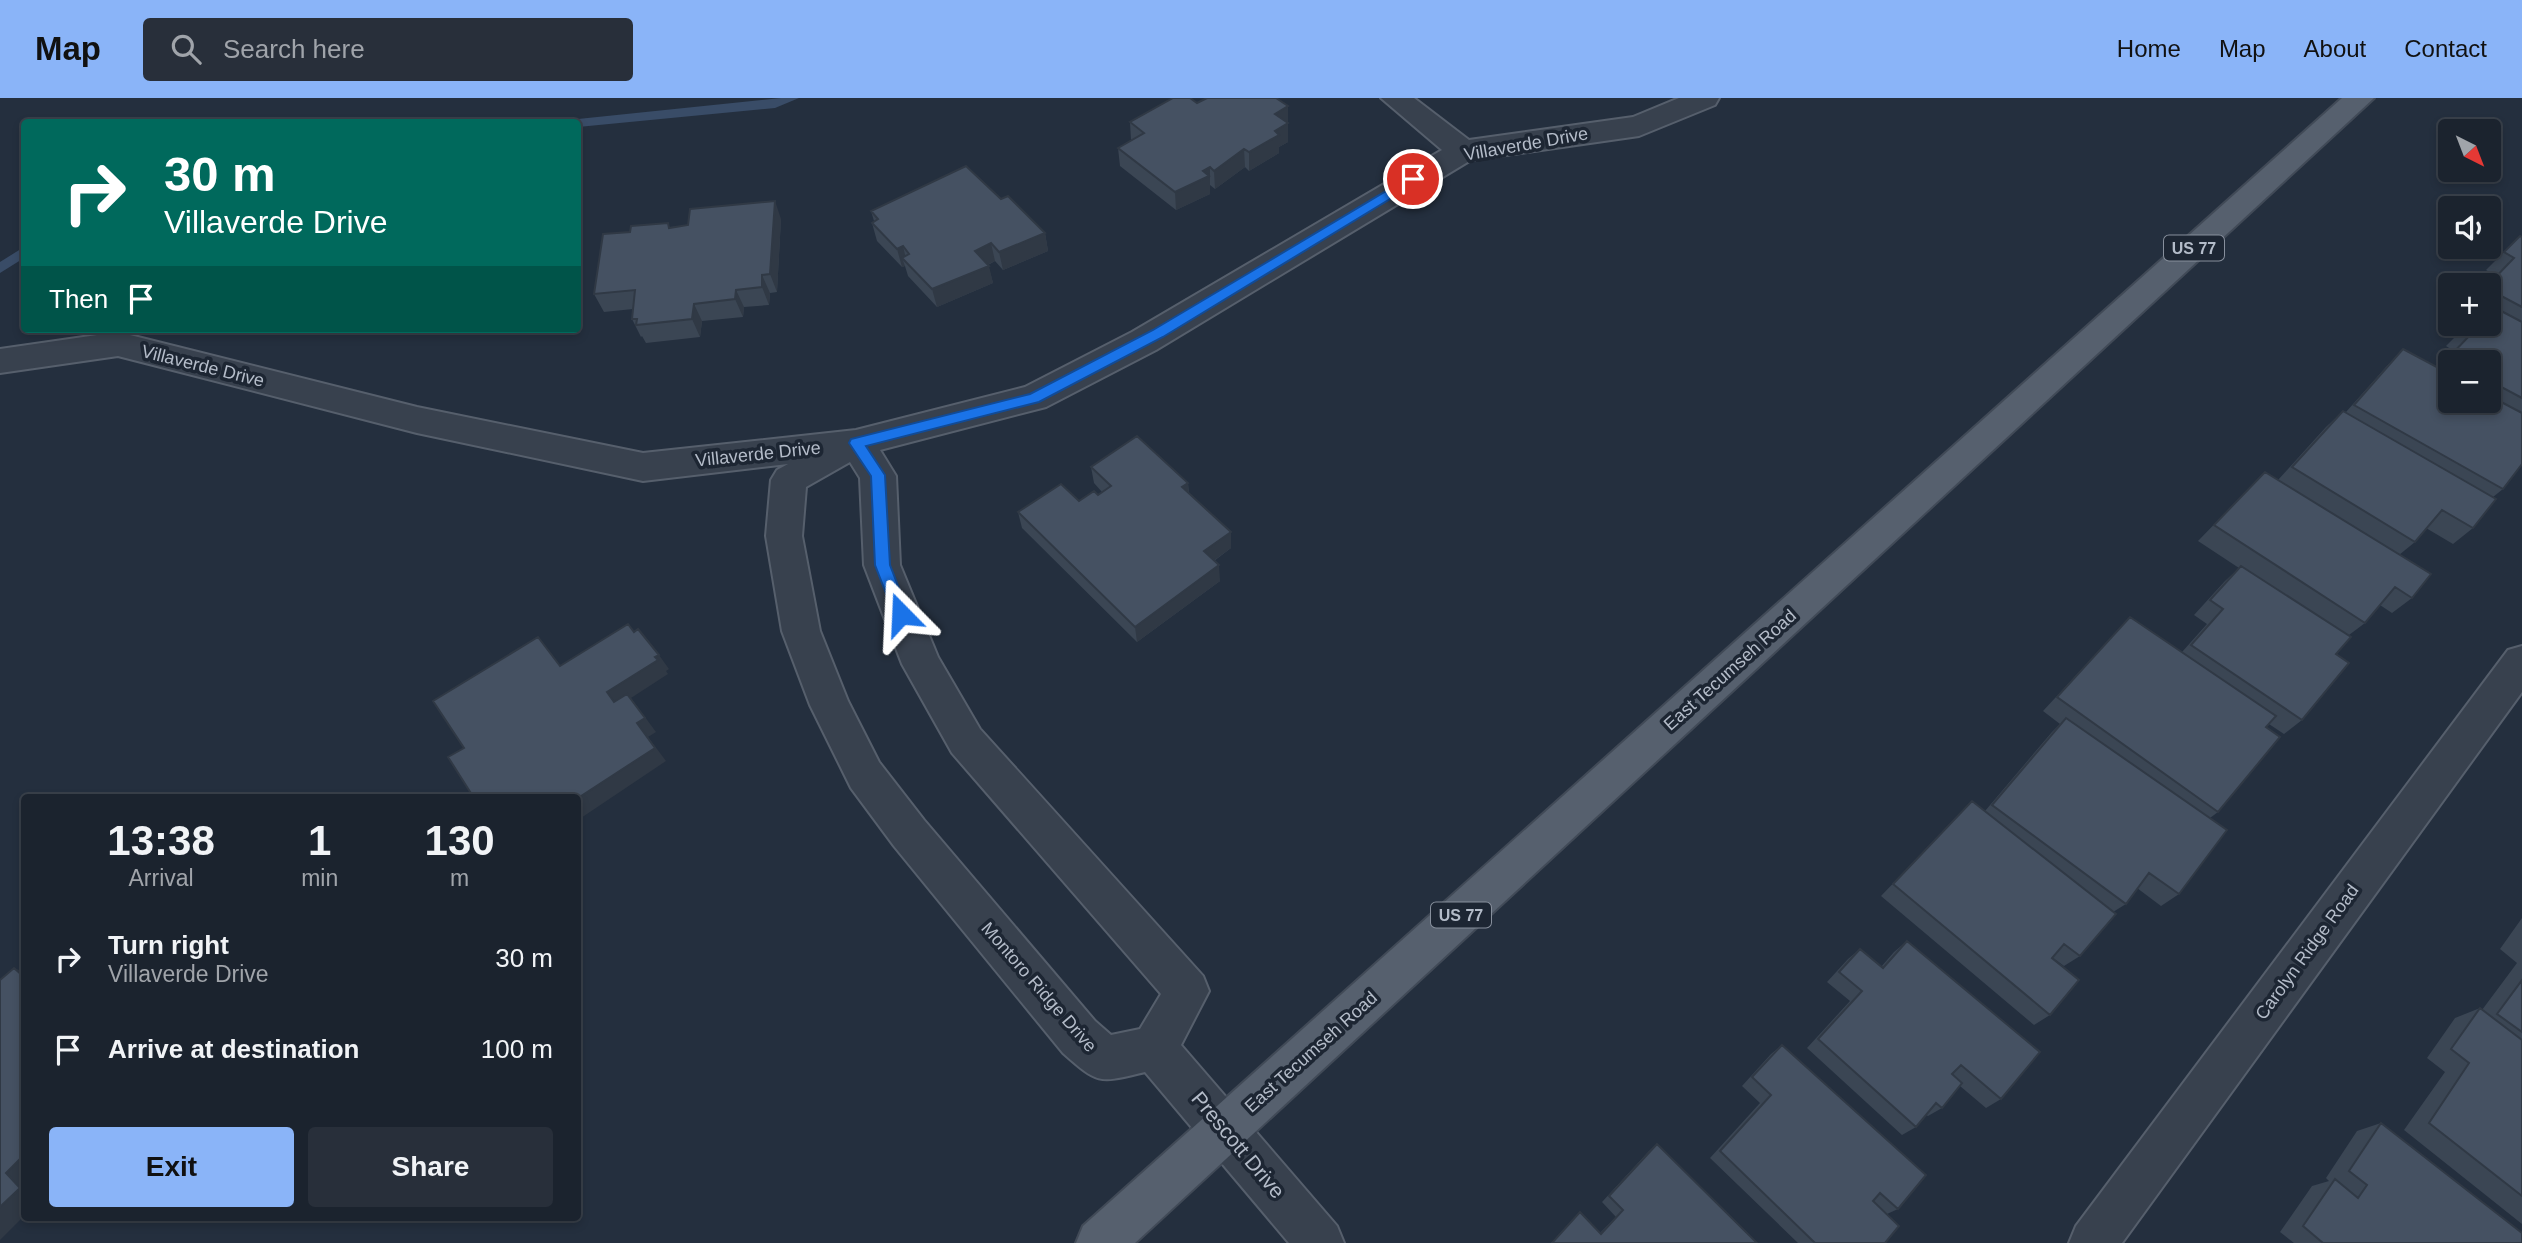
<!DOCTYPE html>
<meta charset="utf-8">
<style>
body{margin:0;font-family:Arial,sans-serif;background:#282f3a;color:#f1f3f6;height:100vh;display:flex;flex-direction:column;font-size:26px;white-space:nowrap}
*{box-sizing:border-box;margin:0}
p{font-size:23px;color:#a0a4aa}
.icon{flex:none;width:38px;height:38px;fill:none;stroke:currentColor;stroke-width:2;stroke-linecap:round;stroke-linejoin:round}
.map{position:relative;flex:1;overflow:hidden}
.panel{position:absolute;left:21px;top:696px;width:560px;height:427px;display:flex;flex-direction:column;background:#1b232e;border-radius:7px;box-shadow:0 4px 10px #0003,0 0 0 2px #39404a}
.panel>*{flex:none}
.hud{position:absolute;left:21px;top:21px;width:560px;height:214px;border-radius:7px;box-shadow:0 4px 10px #0003,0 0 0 2px #39404a;background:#00695c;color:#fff;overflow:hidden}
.needle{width:46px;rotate:138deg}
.fabs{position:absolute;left:2438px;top:21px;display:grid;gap:14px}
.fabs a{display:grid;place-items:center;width:63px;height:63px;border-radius:7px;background:#1b232e;box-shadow:0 4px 10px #0003,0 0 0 2px #39404a;font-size:35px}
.pin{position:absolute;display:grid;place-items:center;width:60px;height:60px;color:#fff;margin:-30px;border:4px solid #fff;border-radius:50%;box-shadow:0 2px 7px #0007}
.me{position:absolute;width:77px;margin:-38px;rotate:339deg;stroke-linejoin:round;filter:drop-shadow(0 0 5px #0008)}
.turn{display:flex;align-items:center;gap:24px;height:147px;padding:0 28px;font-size:32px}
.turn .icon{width:91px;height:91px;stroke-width:2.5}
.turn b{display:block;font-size:49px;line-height:60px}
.then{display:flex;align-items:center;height:66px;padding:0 28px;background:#0003;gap:14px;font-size:26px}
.eta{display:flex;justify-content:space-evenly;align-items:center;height:119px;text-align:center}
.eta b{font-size:42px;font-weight:700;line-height:49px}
.cta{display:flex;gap:14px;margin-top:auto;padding:14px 28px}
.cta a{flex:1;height:80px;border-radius:7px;background:#8ab4f8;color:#111;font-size:28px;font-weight:700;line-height:80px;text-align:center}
.cta a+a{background:#282f3a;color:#f1f3f6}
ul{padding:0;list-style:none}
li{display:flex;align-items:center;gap:21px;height:91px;padding:0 28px}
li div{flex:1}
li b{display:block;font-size:26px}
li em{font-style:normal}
header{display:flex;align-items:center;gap:42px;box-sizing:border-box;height:98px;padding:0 35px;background:#8ab4f8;color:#111}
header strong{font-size:33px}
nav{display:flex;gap:38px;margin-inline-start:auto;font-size:24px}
.search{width:490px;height:63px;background:#282f3a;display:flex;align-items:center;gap:18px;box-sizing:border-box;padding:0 24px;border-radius:7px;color:#a0a4aa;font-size:26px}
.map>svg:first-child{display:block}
</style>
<header>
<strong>Map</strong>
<div class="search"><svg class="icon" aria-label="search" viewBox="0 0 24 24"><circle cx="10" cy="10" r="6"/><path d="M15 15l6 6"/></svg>Search here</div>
<nav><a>Home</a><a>Map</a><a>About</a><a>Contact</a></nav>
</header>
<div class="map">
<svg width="2522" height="1145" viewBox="0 0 2522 1145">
<rect width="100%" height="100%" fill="#242f3e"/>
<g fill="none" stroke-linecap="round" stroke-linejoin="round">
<path fill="#394c67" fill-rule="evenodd" d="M781,0H799L775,10L578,29V24H572L578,21Z
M24,149V160L0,175V164Z"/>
<defs>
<path id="minor" d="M1381,0H1414L1469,42L1633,19L1679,0H1719L1715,7L1639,38L1471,62L1156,252L1046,309L880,352L896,378L900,467L938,559L980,631L1203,878L1209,893L1181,947L1337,1128L1344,1145H1289L1145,974C1099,985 1099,987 1063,955L894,748L851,690L810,607L782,533L766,438L771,382L777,372L788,366L643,383L417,335L118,258L0,275V251L118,234L417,309L643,355L856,332L1025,289L1132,234L1442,52ZM850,364L860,380L864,467L902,566L952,655L1161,896L1140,931L1111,937L1095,923L924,722L879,664L848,603L820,533L802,438L806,389Z
M2522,548V594L2122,1145H2069L2076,1128L2508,552Z"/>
<path id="primary" d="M2342,0H2374L1135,1145H1076L1083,1128Z"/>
</defs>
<use href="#minor" stroke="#565f6c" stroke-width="4"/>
<use href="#primary" stroke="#414a57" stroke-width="4"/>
<use href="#minor" fill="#38414e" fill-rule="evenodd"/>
<use href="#primary" fill="#56606e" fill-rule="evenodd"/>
</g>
<path fill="#3b4654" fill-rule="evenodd" d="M1197,5L1287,25H1288V44L1279,49V55L1249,73L1245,69L1215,91L1210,87V96L1176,112L1120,68L1118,50L1131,42L1130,24Z
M1001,101L1045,135L1048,153L1003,172L995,163L988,167L993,185L937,209L908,178L905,168L902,169L877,143L872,125L874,123L871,113Z
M781,121L777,194L770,195L769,207L744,209L743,219L702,223L700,239L646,245L642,238L641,239L632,221L633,211L604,214L594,196L670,129Z
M2520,138L2522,139V366L2503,391L2493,399L2473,430L2453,446L2426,430L2415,444L2399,457L2412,500L2392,515L2380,507L2365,525L2349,537L2336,556L2302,622L2284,636L2269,626L2266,629L2218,714L2210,720L2179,796L2161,808L2137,790L2126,806L2113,814L2080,858L2064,868L2053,860L2050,917L2034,927L1881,798L1972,703L1985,713L2052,634L2060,626L2043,613L2130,519L2182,554L2207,526L2194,517L2225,483L2239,470L2198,443L2265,374L2278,382L2326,329L2343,313L2346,314L2386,269L2403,251L2437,270L2454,253L2446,248L2468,226H2488V187H2487L2496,178L2486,172ZM2450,264H2488V303H2450Z
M1091,369L1188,385L1189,396L1231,450L1214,463L1220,483L1137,544L1022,430L1018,414L1079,403L1098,397L1102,394L1094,385Z
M2522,820V1126L2404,1032L2445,974L2427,960L2455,920L2480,910L2482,912L2517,865L2500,851Z
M1907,843L2001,1001L1986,1010L1960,988L1942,1010L1928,1018L1926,1017L1916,1029L1902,1037L1807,950L1850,903L1827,884L1848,861L1860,851L1881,869L1894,854Z
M1782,947L1898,1111L1887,1116L1885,1145H1798L1710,1060L1760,1005L1742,988L1771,956Z
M2381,1025L2522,1145H2294L2280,1134L2312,1088L2329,1083L2326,1080L2357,1033Z
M1657,1046L1757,1145H1551L1580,1114L1600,1135L1616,1119L1602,1104L1649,1053Z"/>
<path fill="#303945" d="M1288,8V44L1279,49V55L1249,73V54L1275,16Z
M1244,51L1245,69L1215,91L1214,73Z
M1210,69V96L1176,112L1175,94Z
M775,103L781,121L777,194L770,176Z
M1045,135L1048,153L1003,172L999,154Z
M991,145L995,163L979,171L975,153Z
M903,148L907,165L902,160L905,168L902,169L897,151Z
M989,168L993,185L937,209L932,191Z
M762,177L770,195L769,207L762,189Z
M736,192L744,209L743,219L735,201Z
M694,206L702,223L700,239L692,221Z
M1188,385L1189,401L1182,389Z
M1231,434V450L1205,469L1204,453Z
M1219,467L1220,483L1137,544L1135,529Z
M659,557L669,571L666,573L668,576L631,600L656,634L648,639L666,663L578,722V700L618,608L607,594Z
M14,870L24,874V879Z
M24,1057V1118L0,1142V1109L6,1075Z"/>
<path fill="#455162" stroke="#303945" stroke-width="2" d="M1173,0H1190L1197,5L1207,0H1276L1288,8L1275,16L1288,25L1275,33L1279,37L1249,54L1244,51L1214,73L1210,69L1203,73L1209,78L1175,94L1118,50L1144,35L1130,24Z
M966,68L1001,101L1008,98L1045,135L999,154L991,145L975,153L989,168L932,191L902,160L909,156L903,148L897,151L872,125L878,121L871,113Z
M775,103L770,176L762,177V189L736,192L735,201L694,206L692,221L636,227L637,221H632L635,192L594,196L603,136L630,134L631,128L668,125L669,130L688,127L690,111Z
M2520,138L2522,139V209L2488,191V187L2514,160L2504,154Z
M2488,206L2522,224V300L2488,282V264H2457L2449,259L2472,235L2464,231L2469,226H2488Z
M2403,251L2450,276V303H2488V297L2522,315V366L2503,391L2354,307Z
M2343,313L2496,401L2473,430L2442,412L2415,444L2292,369Z
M1137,338L1188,385L1182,389L1231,434L1204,453L1219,467L1135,529L1018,414L1061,386L1079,403L1094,393L1098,397L1111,388L1091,369Z
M2265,374L2431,476L2412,500L2395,489L2365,525L2214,427Z
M2241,468L2351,539L2336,556L2349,565L2302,622L2191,547L2223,511L2210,502Z
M2130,519L2276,618L2266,629L2280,639L2218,714L2057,599Z
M628,526L634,534L638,531L659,557L655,559L658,562L607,594L614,604L627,596L645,620L637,625L655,650L578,700H474L448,659L464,650L433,603L538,539L560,568Z
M2066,620L2227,732L2179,796L2149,775L2126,806L1992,707Z
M1972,703L2116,816L2080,858L2064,846L2052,860L2079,882L2050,917L1893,786Z
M1907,843L2040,954L2001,1001L1961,967L1952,976L1962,985L1942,1010L1936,1005L1916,1029L1818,941L1862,893L1839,874L1860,851L1883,870Z
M14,870L24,879V1057L6,1075L20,1090L0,1109V882Z
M2522,882V934L2497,916Z
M2480,910L2522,942V1098L2429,1025L2469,965L2451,951Z
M1782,947L1926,1077L1898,1111L1880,1095L1873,1103L1899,1128L1885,1145H1815L1720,1053L1771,997L1752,979Z
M2381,1025L2522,1135V1145H2323L2303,1128L2335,1081L2358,1100L2367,1087L2349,1073Z
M1657,1046L1757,1145H1552L1580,1114L1601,1136L1623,1112L1609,1098Z"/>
<path fill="#1a73e8" stroke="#114b97" stroke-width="2" d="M1413,77L1420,81L1418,84L1163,239L1039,304L866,348L885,377L890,467L909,516L901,523L896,521L875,467L871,378L849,345L851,341L1030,296L1153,232Z"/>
<g text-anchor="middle" stroke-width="7" stroke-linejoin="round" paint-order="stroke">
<g fill="#1d2633" stroke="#878f9c" stroke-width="2">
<rect x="2164" y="137.5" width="60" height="25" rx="5"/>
<rect x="1431" y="804.5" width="60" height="25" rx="5"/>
</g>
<g font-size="16" font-weight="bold" fill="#b4bcc9">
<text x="2194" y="156">US 77</text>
<text x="1461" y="823">US 77</text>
</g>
<g font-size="18" fill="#b4bcc9" stroke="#1d2633">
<text transform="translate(1526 46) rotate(-10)" y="6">Villaverde Drive</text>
<text transform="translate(203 268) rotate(14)" y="6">Villaverde Drive</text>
<text transform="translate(758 356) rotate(-6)" y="6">Villaverde Drive</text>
<text transform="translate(1730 572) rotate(-42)" y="6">East Tecumseh Road</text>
<text transform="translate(2307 854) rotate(-54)" y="6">Carolyn Ridge Road</text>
<text transform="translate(1039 889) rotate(49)" y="6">Montoro Ridge Drive</text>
<text transform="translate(1311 954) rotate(-42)" y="6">East Tecumseh Road</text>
</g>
<g font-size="21" fill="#b4bcc9" stroke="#1d2633">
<text transform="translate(1238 1047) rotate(50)" y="7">Prescott Drive</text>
</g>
</g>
</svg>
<div class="fabs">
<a><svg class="needle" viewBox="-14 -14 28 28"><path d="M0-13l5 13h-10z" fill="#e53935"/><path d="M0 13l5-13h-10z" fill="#a0a4aa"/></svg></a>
<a><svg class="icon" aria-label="sound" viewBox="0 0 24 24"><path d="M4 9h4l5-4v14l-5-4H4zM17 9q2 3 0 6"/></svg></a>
<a>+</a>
<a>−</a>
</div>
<div class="pin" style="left:1413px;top:81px;background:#d93025"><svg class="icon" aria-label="arrive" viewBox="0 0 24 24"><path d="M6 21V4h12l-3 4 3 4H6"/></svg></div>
<svg class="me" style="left:901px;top:516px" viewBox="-20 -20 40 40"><path d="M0-17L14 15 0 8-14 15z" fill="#1a73e8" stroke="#fff" stroke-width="4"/></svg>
<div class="hud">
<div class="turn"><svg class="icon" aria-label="right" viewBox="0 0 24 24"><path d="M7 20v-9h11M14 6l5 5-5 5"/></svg><div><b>30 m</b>Villaverde Drive</div></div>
<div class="then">Then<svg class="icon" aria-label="arrive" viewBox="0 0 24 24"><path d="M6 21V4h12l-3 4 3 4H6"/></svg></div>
</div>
<section class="panel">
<div class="eta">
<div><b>13:38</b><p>Arrival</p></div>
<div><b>1</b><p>min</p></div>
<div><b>130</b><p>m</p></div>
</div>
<ul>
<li><svg class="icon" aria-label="right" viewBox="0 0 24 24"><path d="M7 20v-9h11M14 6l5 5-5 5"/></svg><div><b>Turn right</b><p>Villaverde Drive</p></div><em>30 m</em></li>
<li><svg class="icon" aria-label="arrive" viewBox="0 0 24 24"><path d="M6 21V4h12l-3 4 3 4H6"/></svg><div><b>Arrive at destination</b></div><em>100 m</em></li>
</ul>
<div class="cta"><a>Exit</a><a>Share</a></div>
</section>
</div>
